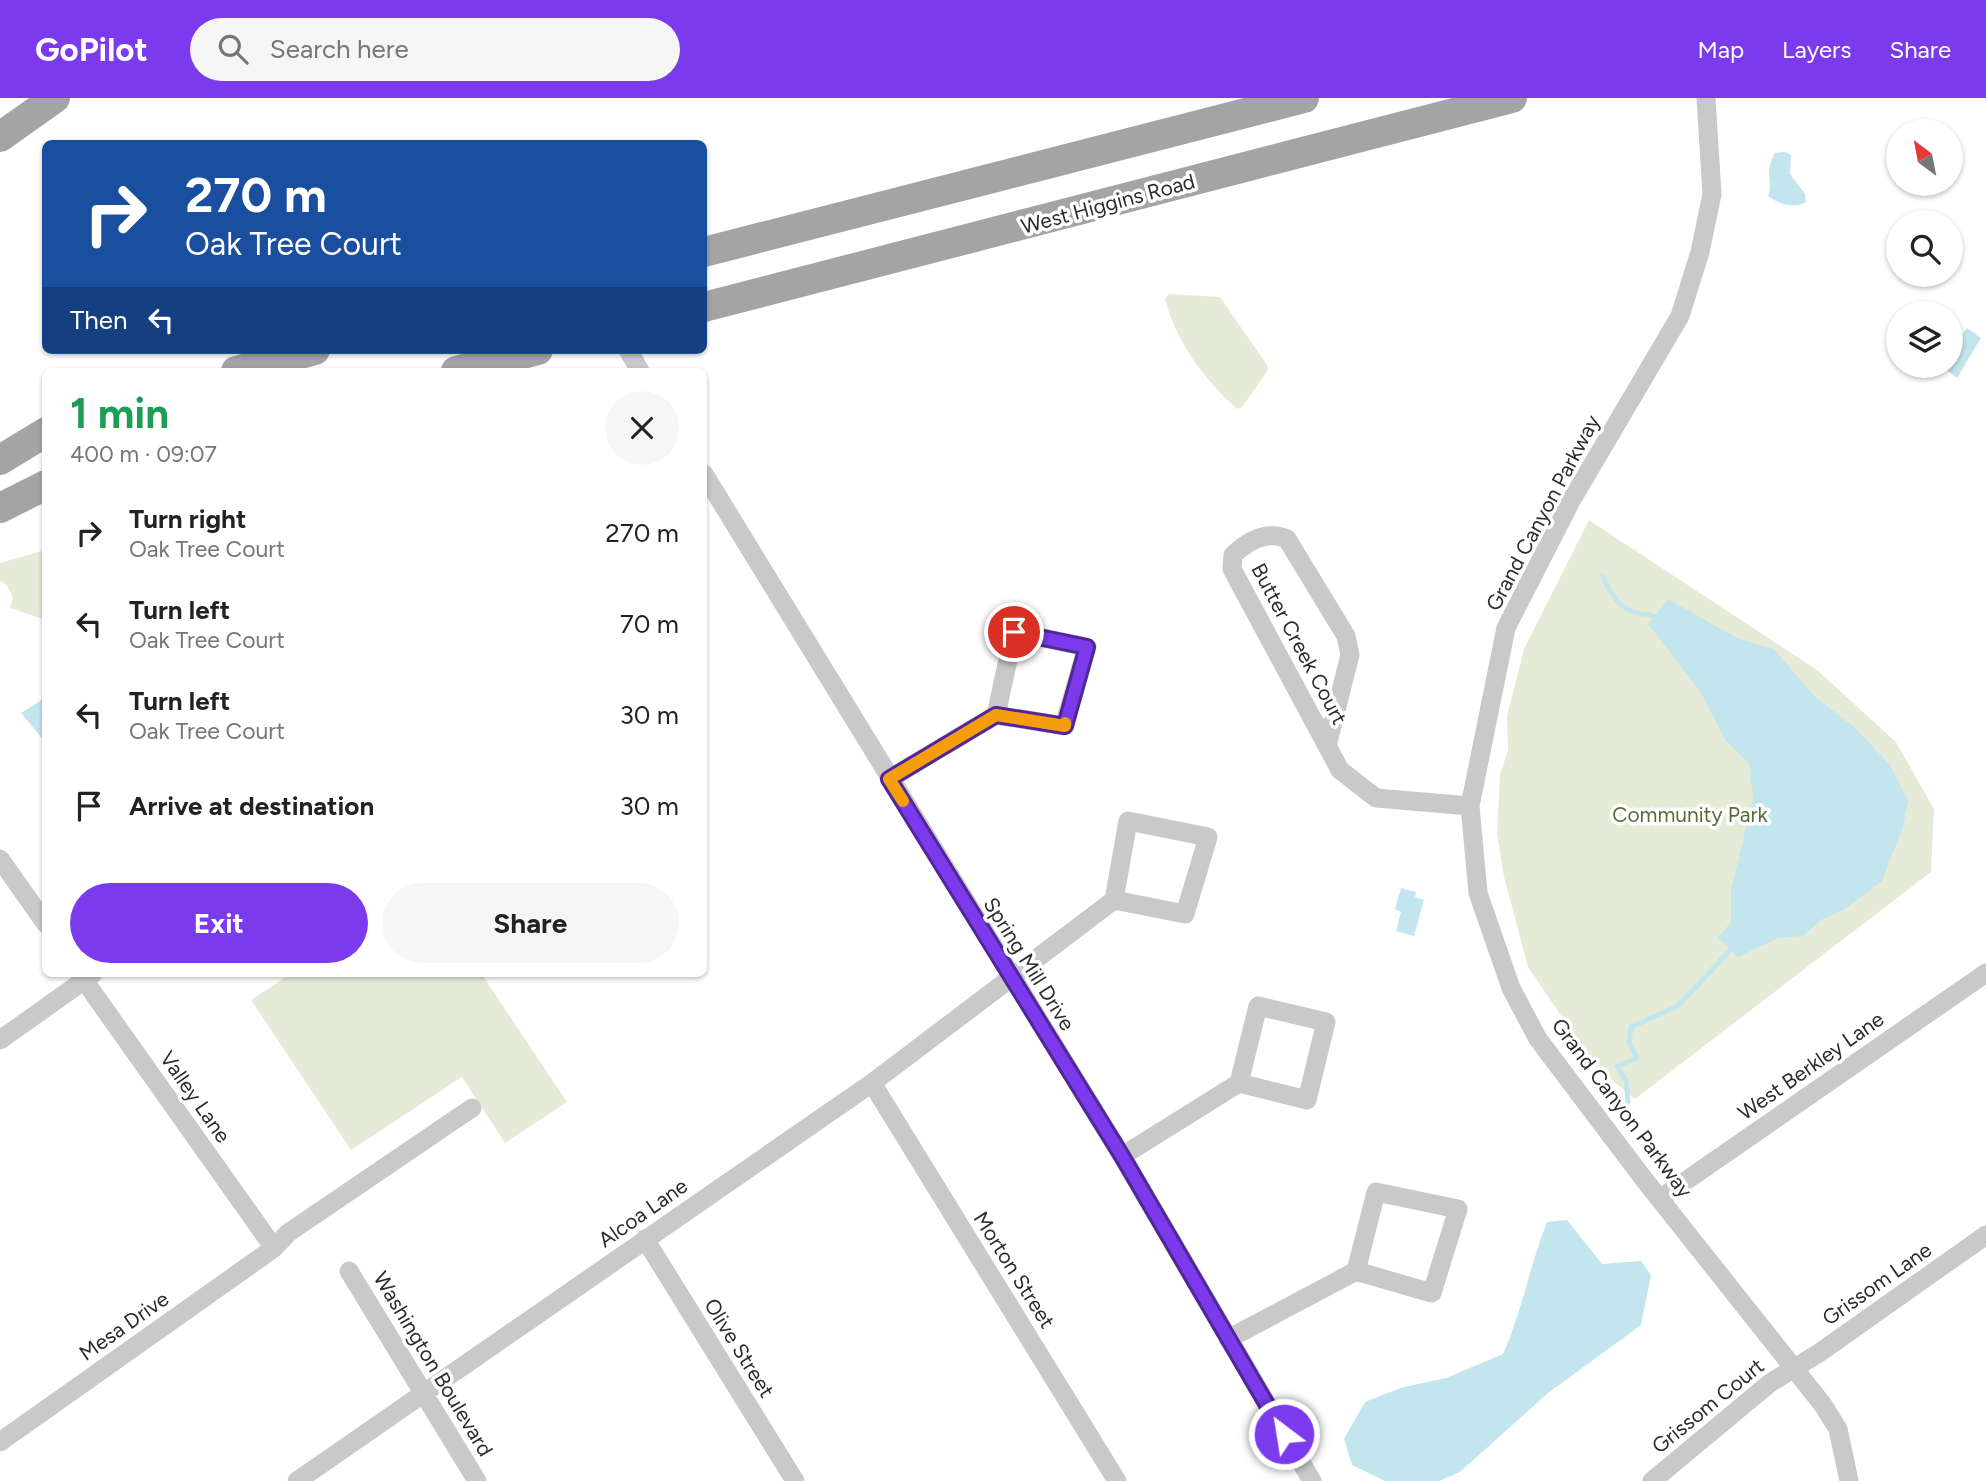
<!DOCTYPE html>
<meta charset="utf-8">
<style>
body{margin:0;font-family:Figtree,sans-serif;background:#f6f6f6;color:#222;height:100vh;display:flex;flex-direction:column;font-size:26px;white-space:nowrap}
*{box-sizing:border-box;margin:0}
p{font-size:23px;color:#767676}
.icon{flex:none;width:38px;height:38px;fill:none;stroke:currentColor;stroke-width:2;stroke-linecap:round;stroke-linejoin:round}
.map{position:relative;flex:1;overflow:hidden}
.sheet{position:absolute;left:42px;top:270px;width:665px;height:609px;display:flex;flex-direction:column;background:#fff;border-radius:10px;box-shadow:0 2px 5px #0004}
.sheet>*{flex:none}
.banner{position:absolute;left:42px;top:42px;width:665px;height:214px;border-radius:10px;box-shadow:0 2px 5px #0004;background:#1a4fa0;color:#fff;overflow:hidden}
.needle{width:46px;rotate:328deg}
.tools{position:absolute;left:1886px;top:21px;display:grid;gap:14px}
.tools a{display:grid;place-items:center;width:77px;height:77px;border-radius:50%;background:#fff;box-shadow:0 2px 5px #0004;font-size:35px}
.pin{position:absolute;display:grid;place-items:center;width:60px;height:60px;color:#fff;margin:-30px;border:4px solid #fff;border-radius:50%;box-shadow:0 2px 7px #0007}
.me{position:absolute;width:77px;margin:-38px;rotate:329deg;stroke-linejoin:round;filter:drop-shadow(0 0 5px #0008)}
.turn{display:flex;align-items:center;gap:24px;height:147px;padding:0 28px;font-size:32px}
.turn .icon{width:91px;height:91px;stroke-width:2.5}
.turn b{display:block;font-size:49px;line-height:60px}
.then{display:flex;align-items:center;height:66px;padding:0 28px;background:#0003;gap:14px;font-size:26px}
.round{display:grid;place-items:center;flex:none;width:74px;height:74px;border-radius:37px;background:#f6f6f6}
.summary{display:flex;align-items:center;justify-content:space-between;height:119px;padding:0 28px}
h1{font-size:42px;font-weight:700;line-height:52px;color:#1e9e55}
.cta{display:flex;gap:14px;margin-top:auto;padding:14px 28px}
.cta a{flex:1;height:80px;border-radius:42px;background:#7c3aed;color:#fff;font-size:28px;font-weight:700;line-height:80px;text-align:center}
.cta a+a{background:#f6f6f6;color:#222}
ul{padding:0;list-style:none}
li{display:flex;align-items:center;gap:21px;height:91px;padding:0 28px}
li div{flex:1}
li b{display:block;font-size:26px}
li em{font-style:normal}
header{display:flex;align-items:center;gap:42px;box-sizing:border-box;height:98px;padding:0 35px;background:#7c3aed;color:#fff}
header strong{font-size:33px}
nav{display:flex;gap:38px;margin-inline-start:auto;font-size:24px}
.search{width:490px;height:63px;background:#f6f6f6;display:flex;align-items:center;gap:18px;box-sizing:border-box;padding:0 24px;border-radius:38px;color:#767676;font-size:26px}
.map>svg:first-child{display:block}
</style>
<header>
<strong>GoPilot</strong>
<div class="search"><svg class="icon" aria-label="search" viewBox="0 0 24 24"><circle cx="10" cy="10" r="6"/><path d="M15 15l6 6"/></svg>Search here</div>
<nav><a>Map</a><a>Layers</a><a>Share</a></nav>
</header>
<div class="map">
<svg width="1986" height="1383" viewBox="0 0 1986 1383">
<rect width="100%" height="100%" fill="#fff"/>
<path fill="#e6ebd8" d="M1169,196L1220,199L1267,267L1268,272L1242,309L1237,311C1204,281 1176,244 1165,201Z
M1589,422L1817,572L1896,644L1934,711L1931,774L1635,1001L1596,969L1528,869L1504,779L1497,736L1500,676L1508,653L1507,618L1524,551Z
M45,452H46L45,522L10,510L13,500L7,487L0,483V465Z
M292,875H481L567,1004L505,1045L462,979L351,1052L251,902Z"/>
<path fill="#c3e5ed" d="M1785,54L1791,57L1790,76L1805,96L1806,104C1795,111 1778,106 1768,98C1774,84 1763,76 1775,55Z
M1967,230L1981,240L1957,280L1941,268H1951V250Z
M1668,501L1737,540L1774,551L1814,598L1853,628L1890,667L1908,703L1903,729L1882,783L1845,811L1821,822L1803,838L1778,840L1738,859L1718,840L1731,824V792L1753,701L1749,665L1725,642L1700,593L1648,526Z
M45,600V644L21,615Z
M1401,790L1416,794L1415,799L1424,802L1414,838L1396,833L1401,814L1395,811Z
M1567,1122L1602,1166L1641,1163L1651,1177L1641,1227L1548,1295L1460,1374L1439,1383H1385L1352,1367L1344,1341L1365,1304L1400,1290L1446,1280L1503,1256C1522,1213 1530,1167 1547,1124Z"/>
<g fill="none" stroke-linecap="round" stroke-linejoin="round">
<path stroke="#c3e5ed" stroke-width="5" d="M1602,477C1613,502 1623,516 1652,517L1658,522
M1628,1004L1626,982L1617,968L1637,960L1629,945L1631,929L1678,908L1733,849"/>
<path stroke="#c9c9c9" stroke-width="19" d="M1706,0L1712,96L1700,154L1680,218L1571,403L1506,530L1470,708L1478,795L1511,890L1538,941L1643,1080L1823,1307L1838,1331L1849,1383
M628,252L640,273
M704,376L1122,1058L1312,1383
M1327,648L1350,557L1346,538L1287,441C1266,432 1248,443 1233,457L1232,471L1340,672L1376,700L1470,708
M889,681L996,617L1064,628L1087,549L1014,534L996,617
M0,761L46,826
M79,875L274,1150
M0,942L93,876
M872,985L1117,1383
M1122,1058L1239,985L1258,908L1326,924L1307,1002L1239,985
M1661,1100L1986,875
M645,1141L795,1383
M349,1173L477,1383
M1228,1241L1356,1173L1432,1195L1458,1111L1376,1094L1356,1173
M0,1344L274,1150L288,1135L472,1010
M297,1383L872,985L1114,802L1128,723L1208,739L1185,816L1114,802
M1652,1383L1770,1285L1819,1255L1986,1137"/>
<path stroke="#a4a4a4" stroke-width="30" d="M0,39L55,0
M704,154L1304,0
M704,209L1512,0
M236,273L315,252
M456,273L538,252
M0,362L46,334
M0,410L46,387"/>
</g>
<g fill="none" stroke-linecap="round" stroke-linejoin="round">
<defs>
<path id="route" d="M1014,534L1087,549L1065,628L996,617L889,681L1122,1058L1284,1336"/>
</defs>
<use href="#route" stroke="#51269a" stroke-width="18"/>
<use href="#route" stroke="#7c3aed" stroke-width="12"/>
<path stroke="#f59e0b" stroke-width="12" d="M903,703L889,681L996,617L1065,628V625"/>
</g>
<g text-anchor="middle" stroke-width="7" stroke-linejoin="round" paint-order="stroke">
<g font-size="21" fill="#2c2c2c" stroke="#fff">
<text transform="translate(1108 106) rotate(-15)" y="7">West Higgins Road</text>
<text transform="translate(1543 415) rotate(-62)" y="7">Grand Canyon Parkway</text>
<text transform="translate(1299 546) rotate(62)" y="7">Butter Creek Court</text>
<text transform="translate(1029 866) rotate(58)" y="7">Spring Mill Drive</text>
<text transform="translate(1811 968) rotate(-35)" y="7">West Berkley Lane</text>
<text transform="translate(195 999) rotate(55)" y="7">Valley Lane</text>
<text transform="translate(1622 1010) rotate(53)" y="7">Grand Canyon Parkway</text>
<text transform="translate(643 1115) rotate(-35)" y="7">Alcoa Lane</text>
<text transform="translate(1014 1172) rotate(58)" y="7">Morton Street</text>
<text transform="translate(1877 1186) rotate(-35)" y="7">Grissom Lane</text>
<text transform="translate(124 1228) rotate(-35)" y="7">Mesa Drive</text>
<text transform="translate(739 1250) rotate(58)" y="7">Olive Street</text>
<text transform="translate(433 1266) rotate(59)" y="7">Washington Boulevard</text>
<text transform="translate(1708 1308) rotate(-39)" y="7">Grissom Court</text>
</g>
<g font-size="21" fill="#596b37" stroke="#fff">
<text x="1690" y="724">Community Park</text>
</g>
</g>
</svg>
<div class="tools">
<a><svg class="needle" viewBox="-14 -14 28 28"><path d="M0-13l5 13h-10z" fill="#e53935"/><path d="M0 13l5-13h-10z" fill="#767676"/></svg></a>
<a><svg class="icon" aria-label="search" viewBox="0 0 24 24"><circle cx="10" cy="10" r="6"/><path d="M15 15l6 6"/></svg></a>
<a><svg class="icon" aria-label="layers" viewBox="0 0 24 24"><path d="M12 4l9 5-9 5-9-5zM3 14l9 5 9-5"/></svg></a>
</div>
<div class="pin" style="left:1014px;top:534px;background:#d93025"><svg class="icon" aria-label="arrive" viewBox="0 0 24 24"><path d="M6 21V4h12l-3 4 3 4H6"/></svg></div>
<svg class="me" style="left:1284px;top:1336px" viewBox="-20 -20 40 40"><circle r="17" fill="#7c3aed" stroke="#fff" stroke-width="3"/><path d="M0-11L8 9 0 5-8 9z" fill="#fff"/></svg>
<div class="banner">
<div class="turn"><svg class="icon" aria-label="right" viewBox="0 0 24 24"><path d="M7 20v-9h11M14 6l5 5-5 5"/></svg><div><b>270 m</b>Oak Tree Court</div></div>
<div class="then">Then<svg class="icon" aria-label="left" viewBox="0 0 24 24"><path d="M17 20v-9H6M10 6l-5 5 5 5"/></svg></div>
</div>
<section class="sheet">
<div class="summary"><div><h1>1 min</h1><p>400 m · 09:07</p></div><a class="round"><svg class="icon" aria-label="close" viewBox="0 0 24 24"><path d="M6 6l12 12M18 6L6 18"/></svg></a></div>
<ul>
<li><svg class="icon" aria-label="right" viewBox="0 0 24 24"><path d="M7 20v-9h11M14 6l5 5-5 5"/></svg><div><b>Turn right</b><p>Oak Tree Court</p></div><em>270 m</em></li>
<li><svg class="icon" aria-label="left" viewBox="0 0 24 24"><path d="M17 20v-9H6M10 6l-5 5 5 5"/></svg><div><b>Turn left</b><p>Oak Tree Court</p></div><em>70 m</em></li>
<li><svg class="icon" aria-label="left" viewBox="0 0 24 24"><path d="M17 20v-9H6M10 6l-5 5 5 5"/></svg><div><b>Turn left</b><p>Oak Tree Court</p></div><em>30 m</em></li>
<li><svg class="icon" aria-label="arrive" viewBox="0 0 24 24"><path d="M6 21V4h12l-3 4 3 4H6"/></svg><div><b>Arrive at destination</b></div><em>30 m</em></li>
</ul>
<div class="cta"><a>Exit</a><a>Share</a></div>
</section>
</div>
